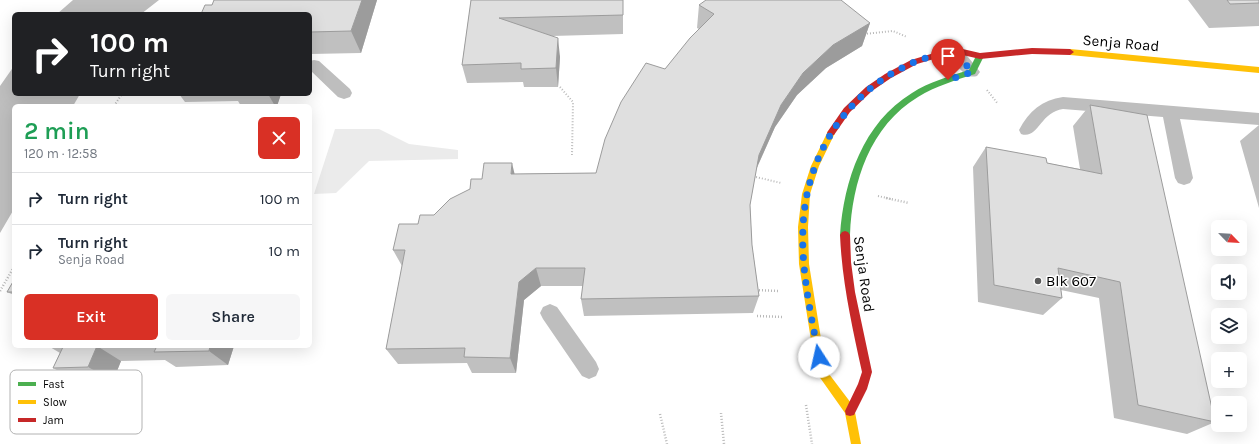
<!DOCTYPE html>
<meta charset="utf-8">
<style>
body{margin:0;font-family:Karla,sans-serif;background:#f6f6f7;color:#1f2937;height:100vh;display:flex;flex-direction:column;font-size:15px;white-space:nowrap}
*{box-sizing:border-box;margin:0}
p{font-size:13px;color:#747a83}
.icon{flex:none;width:22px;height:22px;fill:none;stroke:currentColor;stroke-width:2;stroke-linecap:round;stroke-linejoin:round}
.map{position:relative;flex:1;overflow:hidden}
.drawer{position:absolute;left:12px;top:104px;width:300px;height:244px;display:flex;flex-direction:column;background:#fff;border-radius:6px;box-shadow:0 4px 16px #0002}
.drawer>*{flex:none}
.top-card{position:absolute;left:12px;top:12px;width:300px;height:84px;border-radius:6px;box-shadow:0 4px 16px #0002;background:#202124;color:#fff;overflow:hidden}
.needle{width:26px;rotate:115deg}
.fabs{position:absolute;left:1211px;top:220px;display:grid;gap:8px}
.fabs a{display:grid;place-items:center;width:36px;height:36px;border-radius:6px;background:#fff;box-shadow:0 4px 16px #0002;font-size:20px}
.pin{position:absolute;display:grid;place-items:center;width:34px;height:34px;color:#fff;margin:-41px -17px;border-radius:50% 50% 50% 0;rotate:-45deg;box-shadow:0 0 4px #0007}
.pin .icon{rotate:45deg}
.me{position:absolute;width:44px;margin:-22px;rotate:350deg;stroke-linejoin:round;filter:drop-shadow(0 0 3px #0008)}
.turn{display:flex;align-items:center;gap:14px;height:84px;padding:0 12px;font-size:18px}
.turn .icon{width:52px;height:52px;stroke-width:2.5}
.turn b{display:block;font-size:28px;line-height:34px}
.round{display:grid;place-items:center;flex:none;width:42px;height:42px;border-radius:6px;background:#f6f6f7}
.overview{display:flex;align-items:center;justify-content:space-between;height:68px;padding:0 12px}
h1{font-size:24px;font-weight:600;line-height:30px;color:#1e9e55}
.button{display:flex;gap:8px;margin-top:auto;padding:8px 12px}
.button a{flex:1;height:46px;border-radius:6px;background:#d93025;color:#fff;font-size:16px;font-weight:600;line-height:46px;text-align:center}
.button a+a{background:#f6f6f7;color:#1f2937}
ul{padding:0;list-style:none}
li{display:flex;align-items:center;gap:12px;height:52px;padding:0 12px;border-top:1px solid #e0e1e3}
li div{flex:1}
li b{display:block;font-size:15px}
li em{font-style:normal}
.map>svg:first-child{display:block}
</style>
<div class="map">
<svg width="1259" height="444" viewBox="0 0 1259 444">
<rect width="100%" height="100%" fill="#fff"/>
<path fill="#ebebeb" d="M335,129H379L409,144L458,150V159L369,161L336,193L314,194Z"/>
<path fill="#bebebe" d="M73,0H159L141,14H57Z
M14,66V94H80L73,106H14V209L0,233V86Z"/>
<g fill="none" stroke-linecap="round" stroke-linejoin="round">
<path stroke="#b9b9b9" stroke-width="2" stroke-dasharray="1 2" stroke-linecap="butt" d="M864,34L893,31L907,37
M560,87L573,102L572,155
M987,90L998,104
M114,106L122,94
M756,177L781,183
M878,196L891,199"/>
<path stroke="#b9b9b9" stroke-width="2.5" stroke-dasharray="1 2" stroke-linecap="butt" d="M886,198L909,203
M756,290L779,291
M0,291L14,267
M757,316L783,317
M806,405L812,444
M721,413L724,444
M660,414L667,444"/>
<path fill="#bebebe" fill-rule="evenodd" d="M954,45L959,46L977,68L980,72L977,76C964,80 956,63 949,54L946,50L949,46Z
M314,60L319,61L350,89L352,93L350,97L344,99L338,97L310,70V61Z
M1063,97L1259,113V125L1180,119L1193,178L1190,183L1184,185L1178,183L1175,178L1163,117L1063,109C1040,112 1038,140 1021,134L1019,130C1029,111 1042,100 1063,97Z
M550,304L557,307L596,362L599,369L596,376L589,379L582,376L543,319L540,313L543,307Z"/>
<path fill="#4caf50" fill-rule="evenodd" d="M980,53L984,56L975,74C956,80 936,86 918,97C870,126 852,182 850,235L848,238L845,239L842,238L840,235C844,180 863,123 912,93C929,82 950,76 969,70L977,54Z"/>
<path fill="#ffc107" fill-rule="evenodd" d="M1070,49L1259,67V73L1070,55L1066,52Z
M831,130L835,133L819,166L810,194L808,227L809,264L826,370L854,407L861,444H851L845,413L816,372L799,264L798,227L802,194L811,166L828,131Z"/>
<path fill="#c62828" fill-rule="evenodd" d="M954,47L980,53L1032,48L1070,49L1074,52L1070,55L1032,54L980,59L954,53L917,64L891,78L872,91L850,112L834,135H828L827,133L828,131L844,108L866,87L885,74L911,60Z
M845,231L848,232L850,235L851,262L855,292L872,372L867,389L854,415L850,416L846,415L845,411L858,384L862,372C852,326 842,282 840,235L842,232Z"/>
</g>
<path fill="#c0c0c0" d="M214,0H377L361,53L310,54V14L212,5Z
M471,0H623V34L552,36L560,57L558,87H524L523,82L467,83L462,65Z
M1188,0H1259V26L1209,28Z
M699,5L870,23L862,46L826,68L797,95L775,127L756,170L750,205L752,245L759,296L753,313L584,316L581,299L583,286H541L524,300L516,373H472L467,363L398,364L386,349L402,266L393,250L418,224L434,215L470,189L482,179L515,174L596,173L665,69L699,29L697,28Z
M179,94H281L277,106H241L238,101L185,102Z
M1090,105L1215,422L1187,434L1114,418L1099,298L1061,290L1062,298L1043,315L978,302L973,167L986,147L1047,163L1080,169L1073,126Z
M1259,125V208L1240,141Z
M14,280V295L7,292Z
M51,346H234L228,365L176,367L165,360L121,361L113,381L79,382L53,368L60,353L50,347Z"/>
<path fill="#9c9c9c" d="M362,0H377L361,53L351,31Z
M870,23L862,46L826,68L797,95L775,127L753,176L759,155L781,105L803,73L833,45Z
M558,38L560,57L558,87L556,68Z
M268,94H281L277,106H275Z
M512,163L517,184L511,174Z
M536,268L541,286L524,300L516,373L510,358L519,282Z
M97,346L121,361L113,381L88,367Z
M210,346H234L228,365L209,351Z"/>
<path fill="#dfdfdf" stroke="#9c9c9c" d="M214,0H362L351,31L310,32V14H201L205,5H212Z
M471,0H623V15L499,18L558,38L556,68L521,69V63L462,65Z
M706,0H841L870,23L833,45L803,73L781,105L759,155L750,205L752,245L759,296L581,299L585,268H536L519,282L510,358L464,357L465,348L386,349L405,250H393L399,224H418L420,215H434L450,199L470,189L471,179H482L484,163H512L511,174L596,173L605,139L621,102L646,63L665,69L690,38L714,14L699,5Z
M1227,0H1259V3L1230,4Z
M1090,105L1147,115L1215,422L1138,405L1120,282L1058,268L1062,298L994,285L986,147L1046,158L1047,163L1102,174Z
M14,280V292H7Z
M51,346H112H97L88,367L53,368L63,347H50Z
M157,346H210L209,351L154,352Z"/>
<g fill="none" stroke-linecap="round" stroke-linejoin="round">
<path stroke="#1a73e8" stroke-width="7" stroke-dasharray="0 12.6" d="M819,357C811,315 801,271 803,228C805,161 842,98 902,68C918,59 936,55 954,50L972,72L948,80"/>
</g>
<circle fill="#595959" stroke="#fff" stroke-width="1.5" cx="1038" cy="281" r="4"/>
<g text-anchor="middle" stroke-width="3" stroke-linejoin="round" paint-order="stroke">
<g font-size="15" fill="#000" stroke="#fff">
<text transform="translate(1121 43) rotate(5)" y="5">Senja Road</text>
<text transform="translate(864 274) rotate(82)" y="5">Senja Road</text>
</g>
<g font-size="15" fill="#000" stroke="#fff" text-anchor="start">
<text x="1046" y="286">Blk 607</text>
</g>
</g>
<rect x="10" y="370" width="132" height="64" rx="6" fill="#fff" stroke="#b2b2b2" stroke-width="1"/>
<rect x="18" y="382" width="18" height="4" fill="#4caf50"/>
<rect x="18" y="400" width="18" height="4" fill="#ffc107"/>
<rect x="18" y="418" width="18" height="4" fill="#c62828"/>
<g font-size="11" fill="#000">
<text x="43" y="388">Fast</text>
<text x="43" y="406">Slow</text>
<text x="43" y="424">Jam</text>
</g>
</svg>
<div class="fabs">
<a><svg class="needle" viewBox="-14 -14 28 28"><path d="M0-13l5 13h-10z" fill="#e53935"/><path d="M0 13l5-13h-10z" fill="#747a83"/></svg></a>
<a><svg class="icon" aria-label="sound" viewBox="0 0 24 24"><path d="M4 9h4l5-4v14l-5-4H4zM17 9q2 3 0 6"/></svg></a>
<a><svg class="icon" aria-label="layers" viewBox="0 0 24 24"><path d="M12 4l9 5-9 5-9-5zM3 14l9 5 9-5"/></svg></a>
<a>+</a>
<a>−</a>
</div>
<div class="pin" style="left:948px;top:80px;background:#d93025"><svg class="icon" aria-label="arrive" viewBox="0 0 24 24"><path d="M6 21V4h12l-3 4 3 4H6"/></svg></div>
<svg class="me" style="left:819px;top:357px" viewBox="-20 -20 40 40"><circle r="19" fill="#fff"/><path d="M0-13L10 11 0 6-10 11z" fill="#1a73e8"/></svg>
<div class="top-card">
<div class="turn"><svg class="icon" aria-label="right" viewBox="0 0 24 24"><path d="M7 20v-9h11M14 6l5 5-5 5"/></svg><div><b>100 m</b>Turn right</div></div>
</div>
<section class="drawer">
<div class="overview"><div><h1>2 min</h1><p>120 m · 12:58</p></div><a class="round" style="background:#d93025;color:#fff"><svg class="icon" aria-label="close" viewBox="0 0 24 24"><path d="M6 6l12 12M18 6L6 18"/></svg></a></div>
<ul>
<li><svg class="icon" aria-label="right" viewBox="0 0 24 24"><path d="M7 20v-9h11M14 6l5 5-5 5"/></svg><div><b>Turn right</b></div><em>100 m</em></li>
<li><svg class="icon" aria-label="right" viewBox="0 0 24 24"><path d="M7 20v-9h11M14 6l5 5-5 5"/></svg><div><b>Turn right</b><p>Senja Road</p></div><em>10 m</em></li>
</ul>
<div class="button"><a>Exit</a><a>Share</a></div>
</section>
</div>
